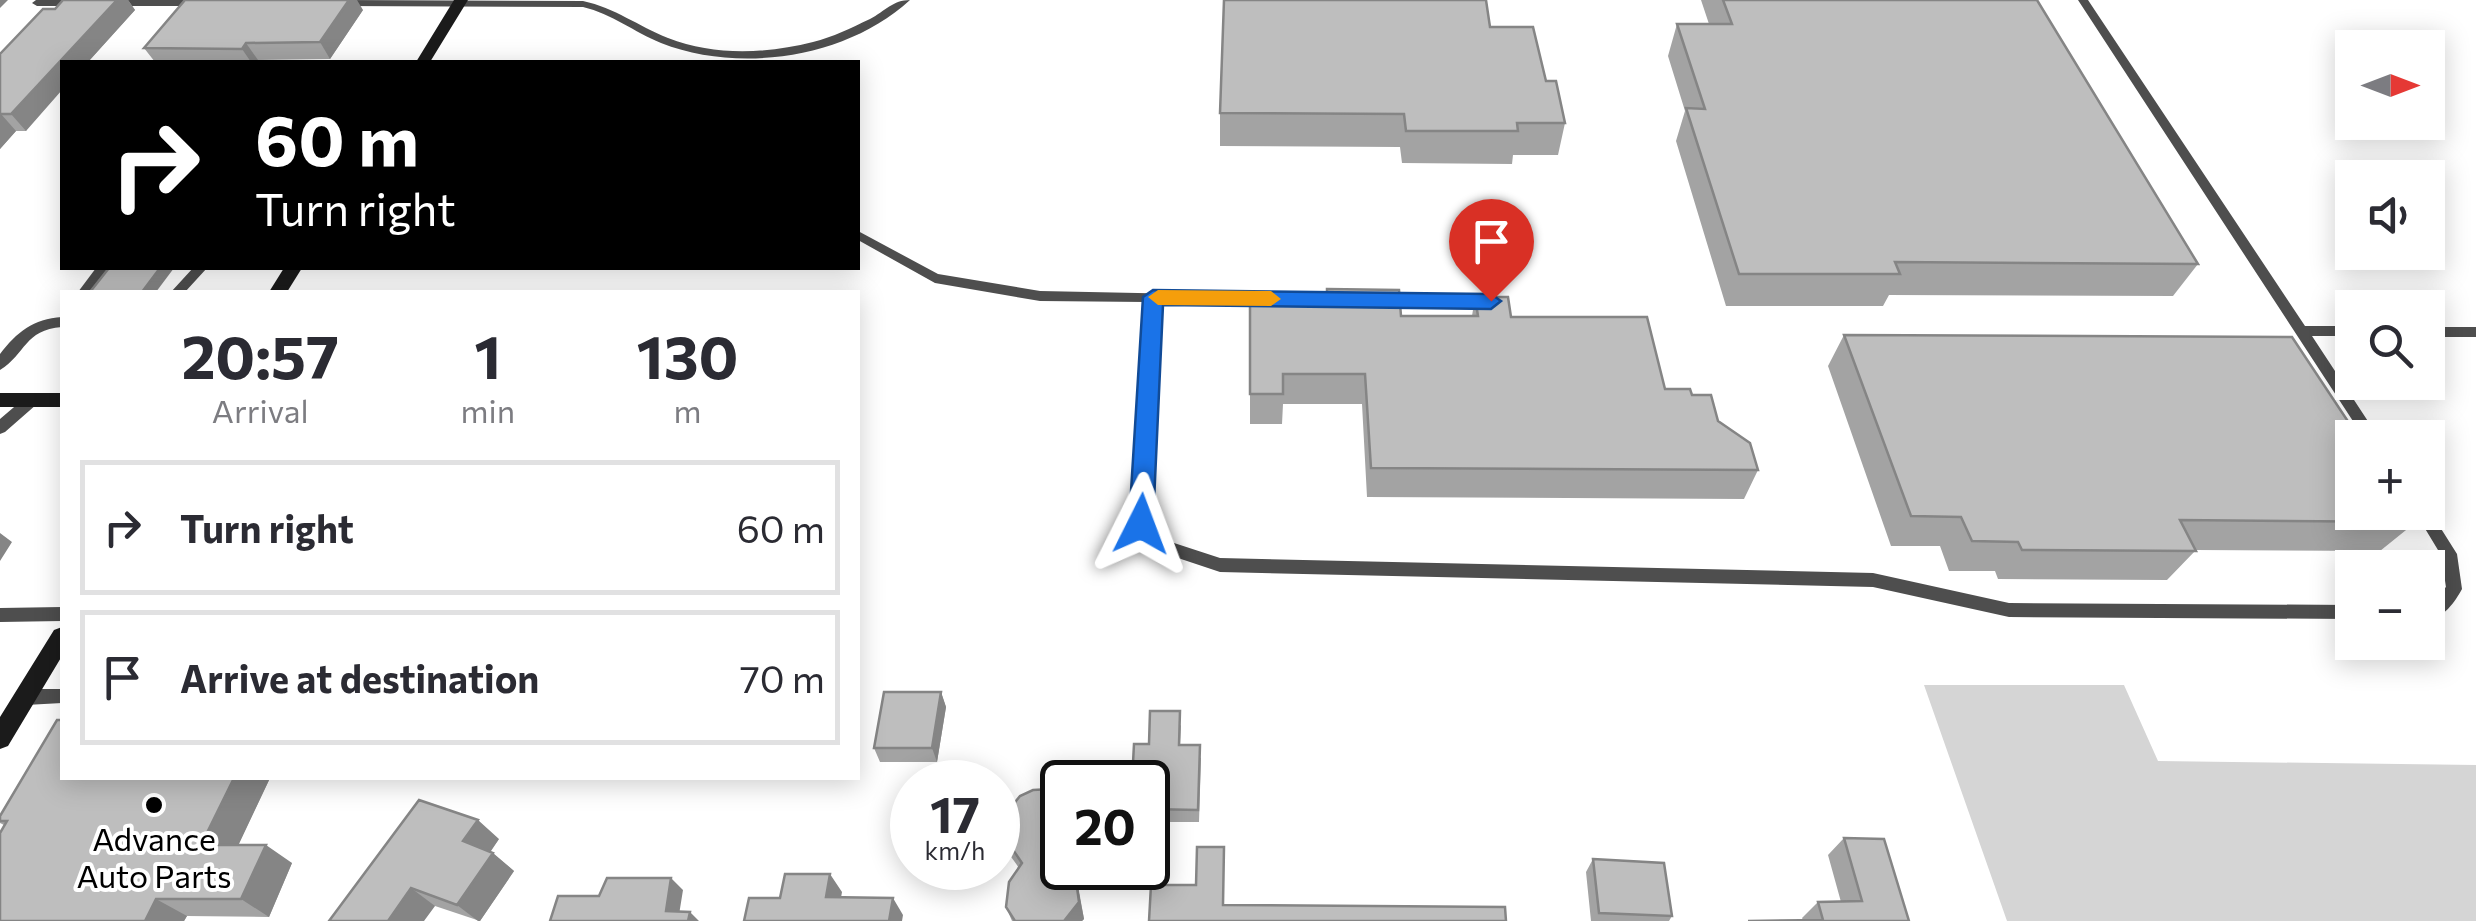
<!DOCTYPE html>
<meta charset="utf-8">
<style>
body{margin:0;font-family:Commissioner,sans-serif;background:#f7f7f7;color:#2b2b33;height:100vh;display:flex;flex-direction:column;font-size:38px;white-space:nowrap}
*{box-sizing:border-box;margin:0}
p{font-size:32px;color:#7c7c81}
.icon{flex:none;width:55px;height:55px;fill:none;stroke:currentColor;stroke-width:2;stroke-linecap:round;stroke-linejoin:round}
.map{position:relative;flex:1;overflow:hidden}
.details{position:absolute;left:60px;top:290px;width:800px;height:490px;display:flex;flex-direction:column;background:#fff;border-radius:0px;box-shadow:0 5px 25px #0003}
.details>*{flex:none}
.guide{position:absolute;left:60px;top:60px;width:800px;height:210px;border-radius:0px;box-shadow:0 5px 25px #0003;background:#000;color:#fff;overflow:hidden}
.needle{width:65px;rotate:90deg}
.fabs{position:absolute;left:2335px;top:30px;display:grid;gap:20px}
.fabs a{display:grid;place-items:center;width:110px;height:110px;border-radius:0px;background:#fff;box-shadow:0 5px 25px #0003;font-size:50px}
.speed{position:absolute;left:890px;top:760px;display:flex;gap:20px;font-size:50px;font-weight:700;text-align:center}
.speed>*{display:grid;place-content:center;width:130px;height:130px;border-radius:50%;background:#fff;box-shadow:0 5px 25px #0003;line-height:1}
.speed small{font-size:25px;font-weight:400}
.speed .limit{border:5px solid #111;border-radius:15px;background:#fff;color:#111}
.pin{position:absolute;display:grid;place-items:center;width:85px;height:85px;color:#fff;margin:-102px -42px;border-radius:50% 50% 50% 0;rotate:-45deg;box-shadow:0 0 10px #0007}
.pin .icon{rotate:45deg}
.me{position:absolute;width:110px;margin:-55px;rotate:3deg;stroke-linejoin:round;filter:drop-shadow(0 0 8px #0008)}
.turn{display:flex;align-items:center;gap:35px;height:210px;padding:0 30px;font-size:45px}
.turn .icon{width:130px;height:130px;stroke-width:2.5}
.turn b{display:block;font-size:70px;line-height:85px}
.eta{display:flex;justify-content:space-evenly;align-items:center;height:170px;text-align:center}
.eta b{font-size:60px;font-weight:700;line-height:70px}
ul{padding:0;list-style:none}
li{display:flex;align-items:center;gap:30px;height:135px;margin:0 20px 15px;padding:0 10px;border:5px solid #e1e1e2;border-radius:0px}
li div{flex:1}
li b{display:block;font-size:38px}
li em{font-style:normal}
.map>svg:first-child{display:block}
</style>
<div class="map">
<svg width="2476" height="921" viewBox="0 0 2476 921">
<rect width="100%" height="100%" fill="#fff"/>
<path fill="#d5d5d5" d="M1924,685H2124L2158,761L2476,765V921H2007Z"/>
<g fill="none" stroke-linecap="round" stroke-linejoin="round">
<path fill="#4e4e4e" fill-rule="evenodd" d="M36,0H80L84,3L79,6H37L32,3Z
M111,0H200L204,3L199,6H112L107,3Z
M341,0L583,1C615,8 638,26 668,38C714,56 765,54 813,42C833,37 851,28 870,19C885,11 893,0 910,0C847,58 740,74 661,43C634,32 612,14 583,7L342,6L337,3Z
M2078,0H2088L2305,326H2352V336H2312L2379,438H2364Z
M858,231L938,274L1040,291L1285,296L1287,299L1285,302L1280,304L1160,302L1149,522L1171,542L1220,558L1873,573L2009,603L2352,605V619L2009,617L1873,587L1220,572L1160,552L1133,524L1146,302L1040,301L935,283L858,240Z
M96,268H110L91,292H78Z
M193,268H207L185,292H171Z
M1383,295L1491,296L1498,301L1491,306L1383,305L1376,300Z
M62,317V327C24,330 26,354 0,370V354C17,332 33,319 62,317Z
M2428,327H2476V337H2428Z
M32,394L37,396L39,400L37,404L5,432L0,434V419L27,396Z
M2428,508L2457,554L2462,589C2455,602 2443,619 2428,619V605L2446,587L2441,555L2415,512H2428Z
M62,607V621L0,622V608Z
M26,689H62V703L26,705L20,702L17,697L20,692Z"/>
<path fill="#1b1b1b" fill-rule="evenodd" d="M454,0H468L430,62H416Z
M284,268H302L287,292H269Z
M0,393H62V407H0Z
M62,627V656L8,746L0,749V717L54,630Z"/>
</g>
<path fill="#a3a3a3" d="M63,0H128L135,10L88,62H62L26,131H16L0,149V54L55,9Z
M1701,0H2037L2198,264L2173,296L1889,295L1883,306H1726L1676,141L1685,111L1668,56L1677,24H1709Z
M363,10L330,59L258,60L256,62H155L144,48Z
M1490,27L1546,81L1565,123L1558,155H1513L1512,164L1402,163L1400,147L1220,146V113Z
M1475,297L1511,317L1665,389L1692,395L1718,421L1758,470L1744,499L1367,497L1362,404H1283L1282,424H1250V305L1401,316H1472Z
M1844,335L2416,522L2380,551L2196,550L2167,580L1998,579L1995,571H1949L1940,546H1891L1828,366Z
M941,692L946,707L937,762H880L874,748Z
M1181,725L1180,745L1201,758L1199,822H1148L1149,744Z
M62,778H270L238,845L292,863L269,917L187,916L184,921H0L4,825L0,823V816Z
M1003,835L1062,868H1072L1071,870L1075,873L1079,891L1084,919L1082,921H1012L1006,907L1019,868L1009,854Z
M1844,838L1909,921L1803,920L1802,918L1818,902H1841L1828,855Z
M499,839L490,851L514,871L480,921L435,906L329,921Z
M1593,859L1672,916L1669,921H1591L1586,872Z"/>
<path fill="#858585" d="M0,0H8L0,8Z
M117,0H128L135,10L88,62H62V90L26,131L11,114Z
M349,0H357L363,10L330,59L320,42Z
M246,43L258,60L256,62H251L242,49Z
M1,114L16,131L0,149V116Z
M160,268H174L156,292H142Z
M0,533L12,542L0,561Z
M941,692L946,707L937,762L932,748Z
M234,778H270L230,863L201,845Z
M478,820L499,839L485,860L463,841Z
M266,845L292,863L269,917L241,899Z
M493,853L514,871L480,921H478L457,905Z
M1075,873L1084,919L1082,921H1064Z
M830,874L842,892L838,915L826,897Z
M671,878L683,890L678,921L666,911Z
M411,888L435,906L424,921H388Z
M893,898L903,915L902,921H889Z
M156,899L187,916L184,921H145Z
M690,912L699,921H688Z"/>
<path fill="#bebebe" stroke="#858585" stroke-width="2.5" d="M63,0H117L11,114H1L0,116V54L43,9H55Z
M185,0H349L320,42L246,43L242,49L144,48Z
M1224,0H1486L1490,27H1533L1546,81H1556L1565,123H1517L1518,131H1406L1404,114L1220,113Z
M1723,0H2037L2198,264L1895,262L1900,274H1739L1686,108L1705,109L1677,24H1732Z
M109,268H160L142,292H90Z
M1327,289L1399,290L1401,316H1478L1475,297H1508L1511,317H1647L1665,389H1690L1692,395H1711L1718,421L1750,443L1758,470L1371,468L1365,374H1283V394H1250V305H1262V295H1327Z
M1844,335L2292,337L2359,438H2352V512H2410L2416,522L2180,520L2196,551L2022,550L2018,542L1972,541L1961,517L1911,516Z
M884,692H941L932,748H874Z
M1150,711H1180L1179,745H1200L1198,810L1148,809V782H1132L1134,744H1149Z
M57,720H62V778H234L201,845H266L241,899H156L145,921H0V833L7,821H0V816Z
M1052,789L1062,795V857L1061,860L1062,868H1069L1075,873L1079,902L1064,921H1015L1006,907L1009,882L1022,863L1003,835L1004,816L1020,796L1033,790Z
M419,800L478,820L463,841L493,853L457,905L411,888L388,921H329Z
M1844,838L1884,839L1909,921H1748L1823,920L1818,902L1862,901Z
M1197,847H1224L1223,905L1505,907L1506,921H1149L1151,885H1196Z
M1593,859L1664,863L1672,916L1599,913Z
M785,874H830L826,897L893,898L889,921H744L749,898H780Z
M607,878H671L666,911L690,912L688,921H550L558,896H599Z"/>
<path fill="#1a73e8" stroke="#114b97" stroke-width="2.5" d="M1153,290L1491,294L1501,301L1491,309L1163,305L1153,524L1149,531H1133L1129,524L1143,297Z"/>
<path fill="#f59e0b" d="M1158,290L1271,291L1281,299L1271,306L1158,305L1148,297Z"/>
<circle fill="#000" stroke="#fff" stroke-width="4" cx="154" cy="805" r="10"/>
<g text-anchor="middle" stroke-width="8" stroke-linejoin="round" paint-order="stroke">
<g font-size="32" fill="#000" stroke="#fff">
<text x="154" y="851">Advance<tspan x="154" dy="37">Auto Parts</tspan></text>
</g>
</g>
</svg>
<div class="fabs">
<a><svg class="needle" viewBox="-14 -14 28 28"><path d="M0-13l5 13h-10z" fill="#e53935"/><path d="M0 13l5-13h-10z" fill="#7c7c81"/></svg></a>
<a><svg class="icon" aria-label="sound" viewBox="0 0 24 24"><path d="M4 9h4l5-4v14l-5-4H4zM17 9q2 3 0 6"/></svg></a>
<a><svg class="icon" aria-label="search" viewBox="0 0 24 24"><circle cx="10" cy="10" r="6"/><path d="M15 15l6 6"/></svg></a>
<a>+</a>
<a>−</a>
</div>
<div class="speed"><div>17<small>km/h</small></div><div class="limit">20</div></div>
<div class="pin" style="left:1491px;top:301px;background:#d93025"><svg class="icon" aria-label="arrive" viewBox="0 0 24 24"><path d="M6 21V4h12l-3 4 3 4H6"/></svg></div>
<svg class="me" style="left:1141px;top:524px" viewBox="-20 -20 40 40"><path d="M0-17L14 15 0 8-14 15z" fill="#1a73e8" stroke="#fff" stroke-width="4"/></svg>
<div class="guide">
<div class="turn"><svg class="icon" aria-label="right" viewBox="0 0 24 24"><path d="M7 20v-9h11M14 6l5 5-5 5"/></svg><div><b>60 m</b>Turn right</div></div>
</div>
<section class="details">
<div class="eta">
<div><b>20:57</b><p>Arrival</p></div>
<div><b>1</b><p>min</p></div>
<div><b>130</b><p>m</p></div>
</div>
<ul>
<li><svg class="icon" aria-label="right" viewBox="0 0 24 24"><path d="M7 20v-9h11M14 6l5 5-5 5"/></svg><div><b>Turn right</b></div><em>60 m</em></li>
<li><svg class="icon" aria-label="arrive" viewBox="0 0 24 24"><path d="M6 21V4h12l-3 4 3 4H6"/></svg><div><b>Arrive at destination</b></div><em>70 m</em></li>
</ul>
</section>
</div>
